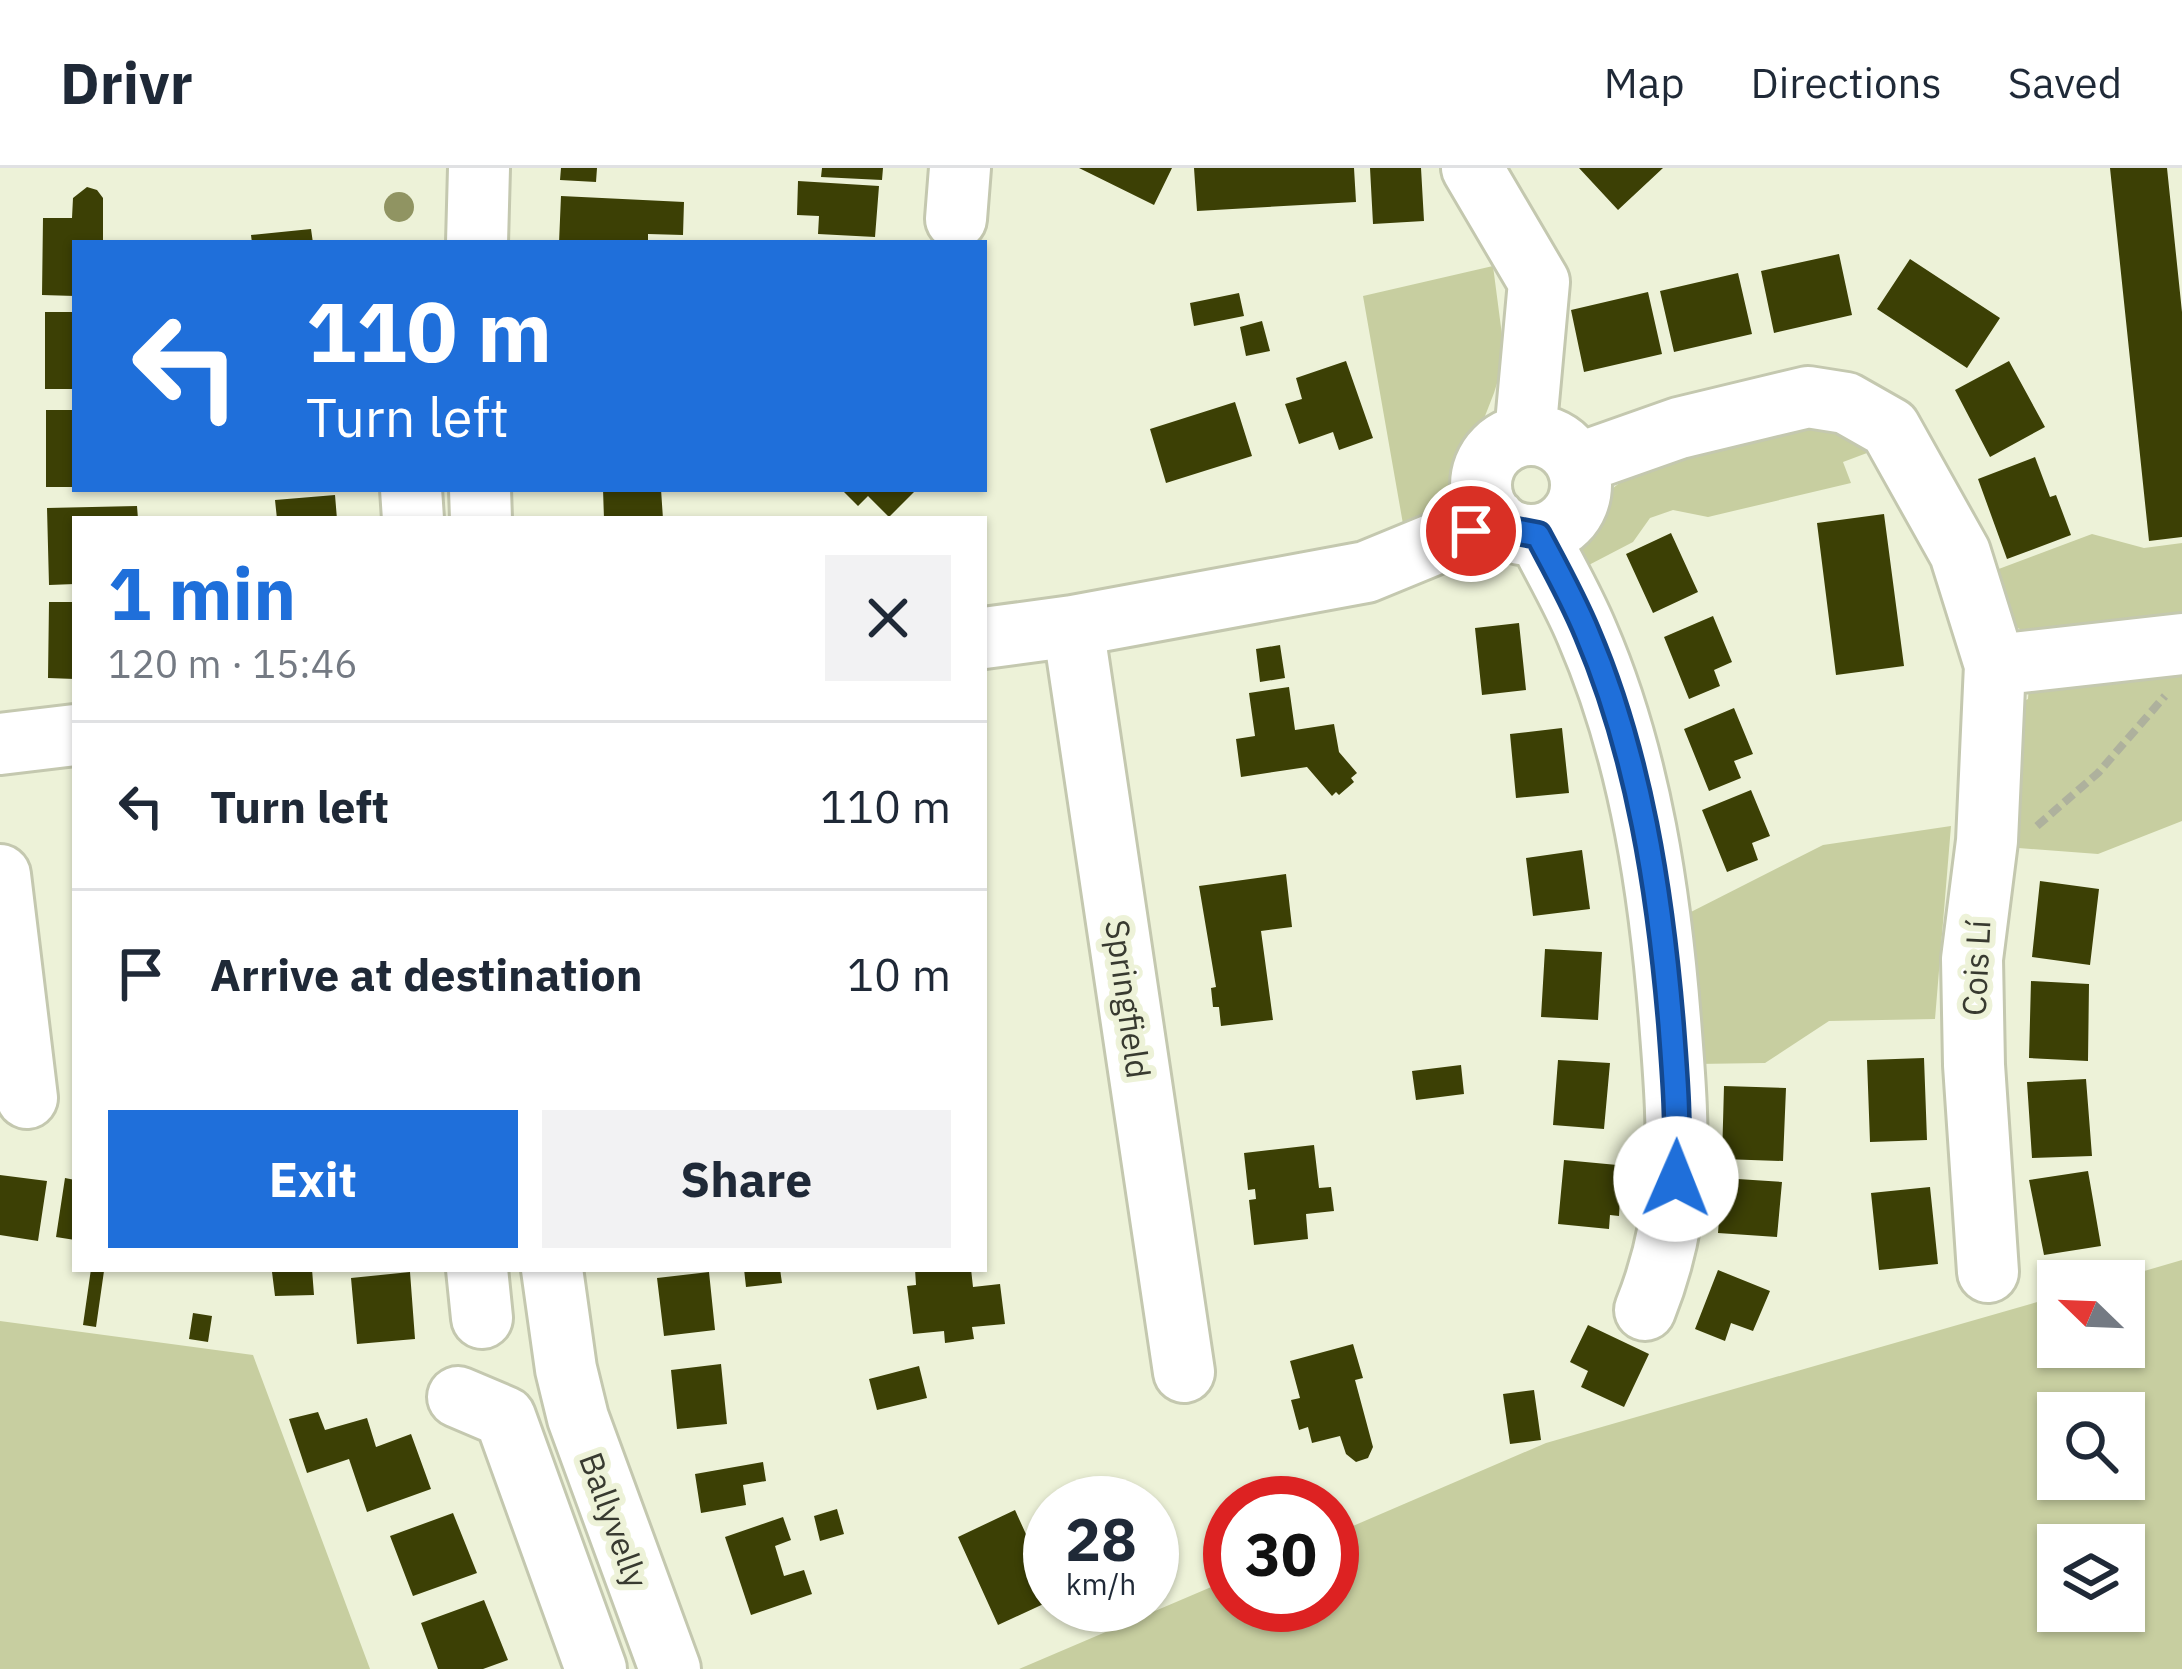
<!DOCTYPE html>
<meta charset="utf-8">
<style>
body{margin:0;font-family:"IBM Plex Sans",sans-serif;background:#f2f2f3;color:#1f2937;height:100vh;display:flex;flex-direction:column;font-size:45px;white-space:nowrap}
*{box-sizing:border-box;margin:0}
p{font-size:39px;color:#747a83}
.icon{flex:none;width:66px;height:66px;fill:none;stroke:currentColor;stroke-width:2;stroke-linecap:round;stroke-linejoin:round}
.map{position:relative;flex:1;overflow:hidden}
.drawer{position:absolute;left:72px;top:348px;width:915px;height:756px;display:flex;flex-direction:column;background:#fff;border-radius:0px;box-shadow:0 3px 9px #0004}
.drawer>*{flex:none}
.hud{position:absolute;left:72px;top:72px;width:915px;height:252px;border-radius:0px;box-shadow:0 3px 9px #0004;background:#1f6fda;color:#fff;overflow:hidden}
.needle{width:78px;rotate:293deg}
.tools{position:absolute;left:2037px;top:1092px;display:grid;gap:24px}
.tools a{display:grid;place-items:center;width:108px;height:108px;border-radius:0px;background:#fff;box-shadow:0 3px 9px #0004;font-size:60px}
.speed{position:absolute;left:1023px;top:1308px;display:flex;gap:24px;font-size:60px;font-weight:700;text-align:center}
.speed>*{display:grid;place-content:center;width:156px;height:156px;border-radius:50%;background:#fff;box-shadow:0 3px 9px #0004;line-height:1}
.speed small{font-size:30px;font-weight:400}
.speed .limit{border:18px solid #d22;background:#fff;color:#111}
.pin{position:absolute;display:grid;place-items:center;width:102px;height:102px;color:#fff;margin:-51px;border:6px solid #fff;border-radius:50%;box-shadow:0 3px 12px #0007}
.me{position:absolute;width:132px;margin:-66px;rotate:1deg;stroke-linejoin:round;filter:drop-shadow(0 0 9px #0008)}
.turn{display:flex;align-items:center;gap:42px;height:252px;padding:0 36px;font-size:54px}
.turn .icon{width:156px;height:156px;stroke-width:2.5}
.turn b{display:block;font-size:84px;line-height:102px}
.round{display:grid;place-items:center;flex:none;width:126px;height:126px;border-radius:0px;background:#f2f2f3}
.headline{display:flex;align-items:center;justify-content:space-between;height:204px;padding:0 36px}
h1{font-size:72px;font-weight:800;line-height:90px;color:#1f6fda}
.primary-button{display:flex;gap:24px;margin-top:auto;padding:24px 36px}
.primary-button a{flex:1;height:138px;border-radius:0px;background:#1f6fda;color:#fff;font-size:48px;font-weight:800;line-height:138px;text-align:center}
.primary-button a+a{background:#f2f2f3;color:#1f2937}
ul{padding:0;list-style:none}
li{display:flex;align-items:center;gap:36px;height:168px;padding:0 36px;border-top:3px solid #e0e1e3}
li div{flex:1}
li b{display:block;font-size:45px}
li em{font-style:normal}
header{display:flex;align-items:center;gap:72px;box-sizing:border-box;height:168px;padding:0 60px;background:#fff;border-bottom:3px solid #e0e1e3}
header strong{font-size:57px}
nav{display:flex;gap:66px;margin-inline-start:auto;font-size:42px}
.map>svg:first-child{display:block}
</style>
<header>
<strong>Drivr</strong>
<nav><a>Map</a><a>Directions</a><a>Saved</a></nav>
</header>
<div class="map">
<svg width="2182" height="1501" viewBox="0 0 2182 1501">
<rect width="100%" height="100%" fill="#edf2d8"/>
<path fill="#c7cea0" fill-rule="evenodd" d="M1493,98L1505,190L1494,225L1485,248L1467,275L1447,324L1421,352L1403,356L1363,128Z
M1802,261C1831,261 1847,263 1867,285L1843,294L1851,315L1708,349L1673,342L1650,350L1633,374L1585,399L1574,393C1588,284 1717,280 1802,261Z
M2092,366L2144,380L2182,375V446C2150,450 2038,473 2015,459L1996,402Z
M2182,495V653L2098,686L2006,679L2020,535L2028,531L2029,517Z
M1951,658L1935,851L1829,853L1765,895L1696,896L1683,748L1823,677Z
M2182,1092V1501H1019L1230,1411V1437H1332V1367L1546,1275L2058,1128V1179H2124V1113H2110ZM2124,1245V1311H2058V1245ZM2124,1377V1443H2058V1377Z
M0,1153L253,1187L370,1501H0Z"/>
<path fill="#3c4005" d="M561,0H597L596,14L560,12Z
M822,0H883L882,12L821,9Z
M1079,0H1172L1154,37Z
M1194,0H1354L1356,34L1197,43Z
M1370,0H1421L1424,53L1373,56Z
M1579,0H1663L1618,42Z
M2110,0H2167L2182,144V369L2149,373Z
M798,13L879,18L875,69L818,66L819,48L797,47Z
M87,19L97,22L103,30V75H75V128L42,127L43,50H72L73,30Z
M561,28L684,34L683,67L648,66V75H559Z
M311,61L313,75H252L251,67Z
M1839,86L1852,147L1774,165L1761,103Z
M1910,91L2000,150L1967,200L1877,141Z
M1738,105L1752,166L1674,184L1660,123Z
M1648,124L1662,186L1584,204L1571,142Z
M1239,125L1244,148L1194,158L1190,135Z
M45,144H75V221H45Z
M1262,153L1270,183L1246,188L1240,159Z
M1346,193L1373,270L1339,282L1333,264L1299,276L1285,236L1302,231L1296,210Z
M2009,193L2045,259L1990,289L1955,222Z
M1235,234L1252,288L1166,315L1150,261Z
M46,242H75V319H46Z
M2035,289L2050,329L2056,327L2071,367L2007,391L1978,311Z
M603,321H661L663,351H604Z
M841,321H917L889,349L868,328L858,338Z
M335,327L337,351H277L275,332Z
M137,338L138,351H75V416L49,417L47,340Z
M1884,346L1904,498L1836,507L1817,355Z
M1671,365L1698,424L1653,445L1626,386Z
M49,434H75V511L48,510Z
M1713,448L1732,494L1714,502L1720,518L1689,531L1664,469Z
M1519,455L1526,522L1482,527L1475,460Z
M1280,477L1285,510L1260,514L1256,481Z
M1289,519L1295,562L1334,556L1339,584L1357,605L1351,610L1354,614L1339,627L1336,624L1332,628L1307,599L1241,609L1236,571L1255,568L1249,525Z
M1734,540L1753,586L1734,593L1741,610L1709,623L1684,561Z
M1562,560L1569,625L1516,630L1510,566Z
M1751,622L1770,668L1752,675L1758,692L1727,704L1702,642Z
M1582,682L1590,741L1533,748L1526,690Z
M1286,706L1292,759L1261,763L1273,852L1221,858L1219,839H1213L1211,820L1216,819L1199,718Z
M2040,713L2099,721L2090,797L2032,789Z
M1545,781L1602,784L1598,852L1541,849Z
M2031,813L2089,816L2088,893L2029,890Z
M1924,890L1927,972L1870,974L1867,892Z
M1558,892L1610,895L1604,961L1553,957Z
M1461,897L1464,926L1416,932L1412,903Z
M2086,911L2092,988L2032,990L2027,914Z
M1724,918L1786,920L1783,993L1722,991Z
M1314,977L1319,1020L1331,1019L1334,1043L1306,1046L1308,1071L1254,1077L1249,1032L1256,1031L1255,1021L1248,1022L1244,985Z
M1564,992L1628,998L1625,1030L1620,1029L1619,1048L1610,1047L1609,1061L1558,1056Z
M2088,1003L2101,1078L2044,1087L2029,1012Z
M0,1007L47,1013L38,1073L0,1067Z
M65,1010L75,1012V1072L56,1069Z
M1722,1010L1782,1014L1777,1069L1718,1065Z
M1930,1019L1938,1096L1879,1102L1871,1025Z
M91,1101L104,1103L96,1159L83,1157Z
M312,1101L314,1127L275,1128L272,1104Z
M744,1101H780L782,1115L746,1119Z
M915,1101H971L973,1119L1000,1116L1005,1156L972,1159L974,1171L945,1175L944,1163L913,1166L907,1118L916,1117Z
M1718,1102L1770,1123L1753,1163L1731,1155L1725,1173L1695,1161Z
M410,1104L415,1171L357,1176L351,1110Z
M709,1104L715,1162L664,1168L657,1110Z
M193,1145L212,1148L208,1174L189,1171Z
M1588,1157L1649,1186L1624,1239L1581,1219L1588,1203L1570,1194Z
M1353,1176L1363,1210L1355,1212L1373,1279L1368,1290L1356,1294L1346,1286L1340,1268L1312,1275L1308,1259L1299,1262L1291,1232L1300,1230L1290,1193Z
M721,1196L727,1256L677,1261L671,1202Z
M919,1198L927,1230L877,1242L869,1211Z
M1534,1222L1541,1272L1510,1276L1503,1226Z
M318,1244L325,1262L367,1250L376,1279L411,1266L431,1321L367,1344L349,1291L307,1305L289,1251Z
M763,1294L766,1313L743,1317L746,1337L701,1345L695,1306Z
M837,1341L844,1366L820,1373L814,1348Z
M1015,1342L1050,1419V1433L998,1457L958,1369Z
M453,1345L477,1405L413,1428L390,1368Z
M783,1349L791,1372L775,1378L784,1408L804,1402L812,1426L751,1447L725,1369Z
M484,1432L508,1492L483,1501H438L421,1455Z"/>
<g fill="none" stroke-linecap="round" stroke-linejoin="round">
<defs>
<path id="minor" d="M1472,0L1539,114L1525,267
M956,51L960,0
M477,75L479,0
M1481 317a50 50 0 1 1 100 0a50 50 0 1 1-100 0Z
M1577,296L1679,260L1808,229L1846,235L1890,260L1960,385L1995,497L1987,673L1972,791L1974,897L1988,1104
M411,321L413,351
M480,321L481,351
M1538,367C1554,399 1573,431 1587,465C1641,590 1661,730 1671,865C1679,967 1684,1045 1645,1142
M1073,458L1184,1204
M984,470L1073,458L1366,404L1495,351
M1995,497L2182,476
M0,576L75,567
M0,707L27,930
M477,1101L482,1150
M552,1101L566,1201L578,1250L670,1501
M458,1229L505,1249L596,1501"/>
</defs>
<use href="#minor" stroke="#c4c8af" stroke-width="66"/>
<path stroke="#aeb19d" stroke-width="8" stroke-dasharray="12 6" stroke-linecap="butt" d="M2037,658L2098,605L2165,528"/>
<use href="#minor" stroke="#fff" stroke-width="60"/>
</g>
<circle fill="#909462" cx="399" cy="39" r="15"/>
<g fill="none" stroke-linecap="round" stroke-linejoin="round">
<defs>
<path id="route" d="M1471,363L1495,351L1506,361L1538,367C1555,399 1573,431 1587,465C1639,587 1660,724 1671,856C1675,908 1679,959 1676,1011"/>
</defs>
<use href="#route" stroke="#14488e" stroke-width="30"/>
<use href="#route" stroke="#1f6fda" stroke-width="21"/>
</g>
<g text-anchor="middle" stroke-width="12" stroke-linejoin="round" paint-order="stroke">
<g font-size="33" fill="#383a30" stroke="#edf2d8">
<text transform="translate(1976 800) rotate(-87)" y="12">Cois Lí</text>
<text transform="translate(1128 831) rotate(82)" y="12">Springfield</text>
<text transform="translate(614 1352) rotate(70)" y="12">Ballyvelly</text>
</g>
</g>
</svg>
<div class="tools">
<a><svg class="needle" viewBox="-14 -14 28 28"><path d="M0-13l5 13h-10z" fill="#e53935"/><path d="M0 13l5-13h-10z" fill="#747a83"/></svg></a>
<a><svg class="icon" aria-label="search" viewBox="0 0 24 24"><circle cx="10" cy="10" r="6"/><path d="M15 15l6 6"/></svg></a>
<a><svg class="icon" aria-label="layers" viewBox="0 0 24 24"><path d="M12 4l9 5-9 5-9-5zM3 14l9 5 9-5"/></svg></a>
</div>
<div class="speed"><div>28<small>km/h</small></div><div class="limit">30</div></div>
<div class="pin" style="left:1471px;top:363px;background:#d93025"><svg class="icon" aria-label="arrive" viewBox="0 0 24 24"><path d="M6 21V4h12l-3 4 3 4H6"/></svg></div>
<svg class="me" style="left:1676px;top:1011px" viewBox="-20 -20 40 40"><circle r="19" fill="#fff"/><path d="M0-13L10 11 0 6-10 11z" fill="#1f6fda"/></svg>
<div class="hud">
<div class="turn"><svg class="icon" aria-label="left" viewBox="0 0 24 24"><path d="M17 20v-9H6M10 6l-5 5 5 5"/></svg><div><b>110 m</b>Turn left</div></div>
</div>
<section class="drawer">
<div class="headline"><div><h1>1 min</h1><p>120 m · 15:46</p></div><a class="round"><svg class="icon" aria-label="close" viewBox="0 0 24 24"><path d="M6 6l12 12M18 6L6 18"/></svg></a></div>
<ul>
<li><svg class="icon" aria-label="left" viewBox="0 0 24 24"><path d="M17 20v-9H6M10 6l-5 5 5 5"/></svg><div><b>Turn left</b></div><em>110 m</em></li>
<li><svg class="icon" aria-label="arrive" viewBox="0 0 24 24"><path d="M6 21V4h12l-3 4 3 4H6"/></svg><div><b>Arrive at destination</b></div><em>10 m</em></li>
</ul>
<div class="primary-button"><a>Exit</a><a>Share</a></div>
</section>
</div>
